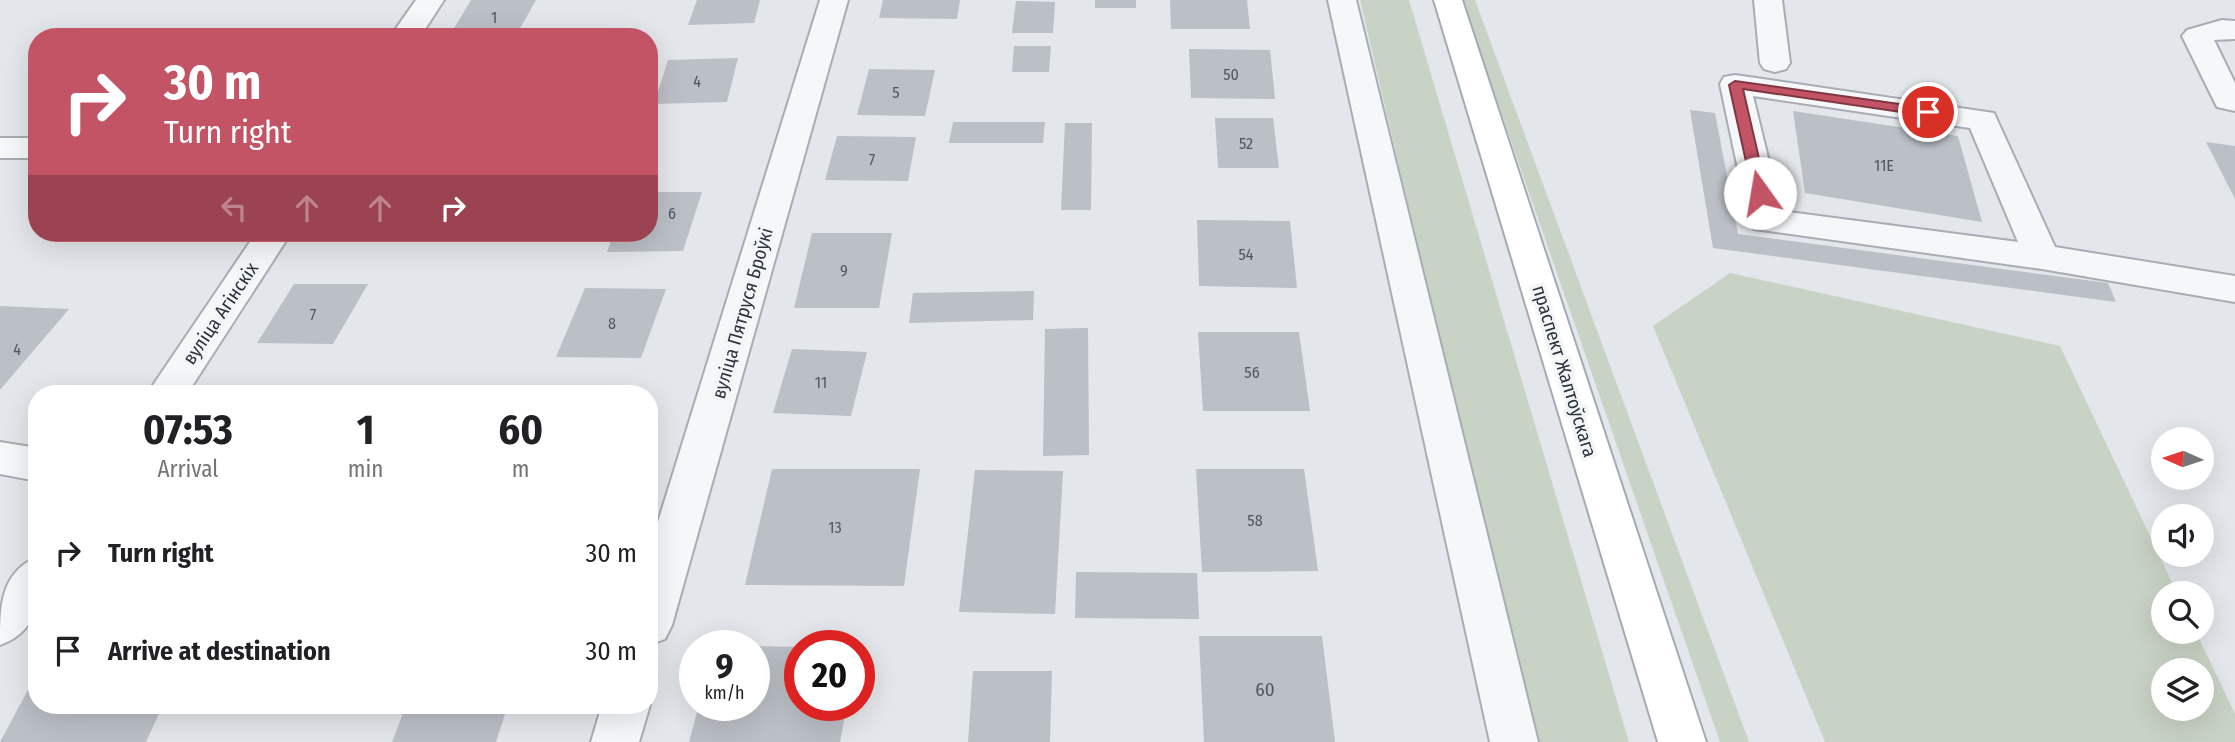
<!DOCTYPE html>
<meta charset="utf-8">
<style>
body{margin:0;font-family:"Fira Sans Condensed",sans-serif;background:#f2f2f2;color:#202124;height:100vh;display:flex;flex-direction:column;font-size:26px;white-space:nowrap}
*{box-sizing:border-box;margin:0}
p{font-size:23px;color:#757577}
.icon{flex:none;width:38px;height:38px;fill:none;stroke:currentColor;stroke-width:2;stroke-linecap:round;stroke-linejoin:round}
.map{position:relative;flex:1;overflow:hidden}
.sheet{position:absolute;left:28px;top:385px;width:630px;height:329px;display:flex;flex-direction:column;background:#fff;border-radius:28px;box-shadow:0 7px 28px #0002}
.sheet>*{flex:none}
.top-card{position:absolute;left:28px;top:28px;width:630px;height:214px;border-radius:28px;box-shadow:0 7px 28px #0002;background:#c35466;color:#fff;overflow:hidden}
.needle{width:46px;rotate:273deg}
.buttons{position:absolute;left:2151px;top:427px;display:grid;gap:14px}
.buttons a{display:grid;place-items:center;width:63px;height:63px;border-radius:50%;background:#fff;box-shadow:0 7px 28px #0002;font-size:35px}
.speed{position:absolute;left:679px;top:630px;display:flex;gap:14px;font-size:35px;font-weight:700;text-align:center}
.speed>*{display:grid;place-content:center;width:91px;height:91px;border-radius:50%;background:#fff;box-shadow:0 7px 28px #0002;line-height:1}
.speed small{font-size:18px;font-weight:400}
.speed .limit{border:10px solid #d22;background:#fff;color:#111}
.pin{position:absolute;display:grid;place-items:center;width:60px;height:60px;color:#fff;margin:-30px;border:4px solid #fff;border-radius:50%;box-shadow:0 2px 7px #0007}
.me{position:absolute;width:77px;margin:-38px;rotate:347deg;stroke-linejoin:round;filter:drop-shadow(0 0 5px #0008)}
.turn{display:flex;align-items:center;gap:24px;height:147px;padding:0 21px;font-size:32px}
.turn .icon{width:91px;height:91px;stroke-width:2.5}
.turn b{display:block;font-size:49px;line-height:60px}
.lanes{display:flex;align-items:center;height:66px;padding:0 21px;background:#0003;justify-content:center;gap:35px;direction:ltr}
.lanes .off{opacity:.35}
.eta{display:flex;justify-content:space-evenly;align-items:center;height:119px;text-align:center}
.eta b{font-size:42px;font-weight:700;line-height:49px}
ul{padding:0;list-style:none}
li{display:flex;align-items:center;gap:21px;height:98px;padding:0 21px}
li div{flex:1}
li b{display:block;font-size:26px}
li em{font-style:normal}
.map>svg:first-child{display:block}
</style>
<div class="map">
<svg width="2235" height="742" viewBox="0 0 2235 742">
<rect width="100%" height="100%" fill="#e3e6ea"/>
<path fill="#c9d3c5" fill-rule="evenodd" d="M1360,0H1409L1629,742H1534Z
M1462,0H1475L1749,742H1720Z
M1730,273L2060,346L2177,593H2163V632H2196L2235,714V742H1825L1653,326ZM2163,670H2202V709H2163Z"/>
<path fill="#bbbfc6" d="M471,0H536L517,34L450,35Z
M697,0H760L754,23L688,25Z
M883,0H960L957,19L879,18Z
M1095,0H1136V8H1095Z
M1170,0H1247L1250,29H1171Z
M1016,1L1055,2L1053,33H1012Z
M1014,46H1051L1049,72H1012Z
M1189,49L1270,50L1275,99L1191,98Z
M738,58L727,102L654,104L668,60Z
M869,69L935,70L925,116L857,115Z
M1690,110L1715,113L1738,234L2108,283L2116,302L1713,248Z
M1793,111L1958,136L1982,222L1805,193Z
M1215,118H1273L1279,168H1218Z
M953,122H1045L1043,143H949Z
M1065,123H1092L1091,210H1061Z
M837,136L916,137L908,181L825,180Z
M2206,142L2235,146V199Z
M649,192H702L683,251L607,252L614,233H649Z
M1197,220L1290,221L1297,288L1199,286Z
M812,233H892L879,308H794Z
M294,284H368L333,344L257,343Z
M585,288L666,289L641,358L556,357Z
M1034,291L1033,320L909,323L913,293Z
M0,306L69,309L0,390Z
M1088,328L1089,455L1043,456L1045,329Z
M1198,332H1299L1310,411H1203Z
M792,349L867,352L851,416L773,413Z
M772,469H920L904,586L745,585Z
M1196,469H1304L1318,571L1202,572Z
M975,470L1063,471L1055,614L959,612Z
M1076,572L1197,573L1199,619L1075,618Z
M1199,636H1322L1335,742H1204Z
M754,646L800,647V705H847L840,742H689L699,705H754Z
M973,671H1052L1050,742H968Z
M37,673V705H163L146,742H0Z
M406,705H508L496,742H392Z"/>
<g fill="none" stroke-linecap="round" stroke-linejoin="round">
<defs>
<path id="minor" d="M416,0H444L420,37H390Z
M820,0H848L672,625L665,639L649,645V551Z
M1328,0H1356L1538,742H1490Z
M1754,0H1782L1790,63L1786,69L1775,72L1764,69L1760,63Z
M2222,20L2235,21V39L2214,40L2235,83V111L2217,107L2182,36L2187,30Z
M1735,75L1994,113L2055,247L2235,276V302L2042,269L1754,229L1749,221L1720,84L1724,77ZM1753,96L1970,128L2018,242L1781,211Z
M0,138H37V158H0Z
M256,233H291L187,394H147Z
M0,442L37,448V481L0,474Z
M37,557C37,595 43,629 0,645C0,607 0,573 37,557Z
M649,704L650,705L639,742H591L602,705Z"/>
<path id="major" d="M1434,0H1462L1706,742H1658Z"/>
</defs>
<use href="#minor" stroke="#a8adb4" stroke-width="4"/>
<use href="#major" stroke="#a4aab5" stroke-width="4"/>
<use href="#minor" fill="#f6f7f9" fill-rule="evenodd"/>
<use href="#major" fill="#fff" fill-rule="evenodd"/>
</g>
<path fill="#c35466" stroke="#7f3742" stroke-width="2" d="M1735,81L1928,108L1935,112L1928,116L1743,89L1767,193L1760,198L1753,193L1729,85Z"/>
<g text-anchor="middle" stroke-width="7" stroke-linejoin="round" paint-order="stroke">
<g font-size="16" fill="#505762">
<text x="494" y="23">1</text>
<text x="1231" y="80">50</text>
<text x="697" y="87">4</text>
<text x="896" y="98">5</text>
<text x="1246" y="149">52</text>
<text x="872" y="165">7</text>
<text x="1884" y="171">11Е</text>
<text x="672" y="219">6</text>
<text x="1246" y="260">54</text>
<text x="844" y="276">9</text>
<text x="313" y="320">7</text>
<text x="612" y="329">8</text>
<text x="17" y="355">4</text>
<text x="1252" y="378">56</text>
<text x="821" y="388">11</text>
<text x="1255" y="526">58</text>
<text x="835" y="533">13</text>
</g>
<g font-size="19" fill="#2c3441" stroke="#f3f5f7">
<text transform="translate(220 313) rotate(-56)" y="7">вуліца Агінскіх</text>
<text transform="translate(742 313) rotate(-74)" y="7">вуліца Пятруся Броўкі</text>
<text transform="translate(1565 371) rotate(73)" y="7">праспект Жалтоўскага</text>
</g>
<g font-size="19" fill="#505762">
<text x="1265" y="696">60</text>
</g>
</g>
</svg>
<div class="buttons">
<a><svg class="needle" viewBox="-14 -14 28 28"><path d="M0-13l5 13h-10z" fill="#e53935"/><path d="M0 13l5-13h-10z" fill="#757577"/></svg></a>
<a><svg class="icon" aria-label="sound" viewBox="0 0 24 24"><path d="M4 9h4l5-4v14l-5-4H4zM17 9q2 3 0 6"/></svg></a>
<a><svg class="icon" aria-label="search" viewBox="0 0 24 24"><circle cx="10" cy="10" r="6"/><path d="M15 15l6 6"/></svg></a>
<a><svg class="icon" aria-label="layers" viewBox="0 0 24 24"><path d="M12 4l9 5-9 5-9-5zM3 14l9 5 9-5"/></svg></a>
</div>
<div class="speed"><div>9<small>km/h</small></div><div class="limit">20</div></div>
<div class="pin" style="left:1928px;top:112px;background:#d93025"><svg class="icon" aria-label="arrive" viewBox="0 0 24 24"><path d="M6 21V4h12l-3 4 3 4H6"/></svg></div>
<svg class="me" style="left:1760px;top:193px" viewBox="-20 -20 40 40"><circle r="19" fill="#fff"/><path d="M0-13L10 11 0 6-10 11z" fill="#c35466"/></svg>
<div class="top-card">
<div class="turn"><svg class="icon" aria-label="right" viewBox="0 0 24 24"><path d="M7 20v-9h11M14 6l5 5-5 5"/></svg><div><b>30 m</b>Turn right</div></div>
<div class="lanes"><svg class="icon off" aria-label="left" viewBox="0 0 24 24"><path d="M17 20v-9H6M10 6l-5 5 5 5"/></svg><svg class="icon off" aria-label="ahead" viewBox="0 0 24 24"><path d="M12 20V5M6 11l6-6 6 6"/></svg><svg class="icon off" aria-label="ahead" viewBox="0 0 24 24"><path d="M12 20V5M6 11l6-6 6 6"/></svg><svg class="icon" aria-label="right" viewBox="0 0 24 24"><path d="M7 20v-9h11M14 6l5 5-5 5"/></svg></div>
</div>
<section class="sheet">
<div class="eta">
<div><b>07:53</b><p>Arrival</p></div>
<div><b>1</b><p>min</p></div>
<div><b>60</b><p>m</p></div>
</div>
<ul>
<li><svg class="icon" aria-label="right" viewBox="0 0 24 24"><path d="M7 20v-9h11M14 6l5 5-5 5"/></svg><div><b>Turn right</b></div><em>30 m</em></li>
<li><svg class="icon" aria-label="arrive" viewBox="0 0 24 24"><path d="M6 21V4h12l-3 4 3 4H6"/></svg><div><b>Arrive at destination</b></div><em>30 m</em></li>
</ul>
</section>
</div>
